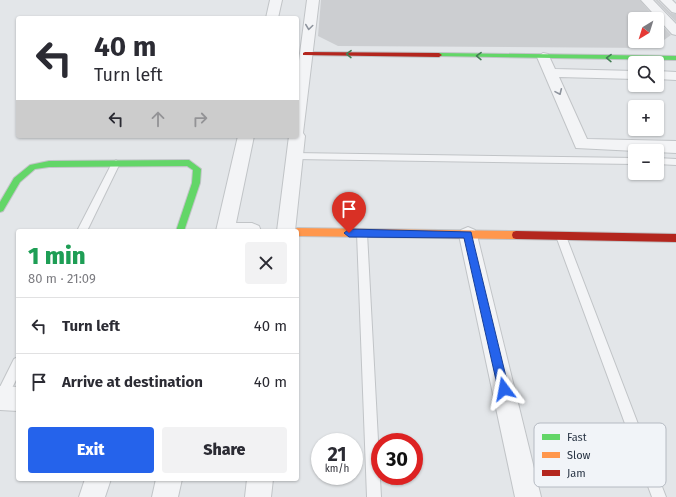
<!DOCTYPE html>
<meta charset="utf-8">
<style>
body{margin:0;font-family:"Fira Sans",sans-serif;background:#f2f2f3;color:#2b2b33;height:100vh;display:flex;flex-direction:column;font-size:15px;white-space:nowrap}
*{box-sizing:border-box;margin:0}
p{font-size:13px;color:#7c7c81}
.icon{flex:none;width:22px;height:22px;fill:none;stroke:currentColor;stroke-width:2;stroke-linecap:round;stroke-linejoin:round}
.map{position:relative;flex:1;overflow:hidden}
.drawer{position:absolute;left:16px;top:229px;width:283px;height:252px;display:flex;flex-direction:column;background:#fff;border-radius:4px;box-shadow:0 1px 3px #0004}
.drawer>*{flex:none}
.guide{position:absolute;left:16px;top:16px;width:283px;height:122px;border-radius:4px;box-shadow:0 1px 3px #0004;background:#fff;color:#2b2b33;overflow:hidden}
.needle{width:26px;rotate:218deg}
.controls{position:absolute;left:628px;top:12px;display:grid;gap:8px}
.controls a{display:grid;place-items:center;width:36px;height:36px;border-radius:4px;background:#fff;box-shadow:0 1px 3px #0004;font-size:20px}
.speed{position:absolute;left:311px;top:433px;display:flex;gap:8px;font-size:20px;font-weight:700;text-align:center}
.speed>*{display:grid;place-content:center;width:52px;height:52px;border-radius:50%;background:#fff;box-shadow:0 1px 3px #0004;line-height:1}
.speed small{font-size:10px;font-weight:400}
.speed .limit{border:6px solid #d22;background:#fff;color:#111}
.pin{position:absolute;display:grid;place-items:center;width:34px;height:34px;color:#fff;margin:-41px -17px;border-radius:50% 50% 50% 0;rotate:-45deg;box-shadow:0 0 4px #0007}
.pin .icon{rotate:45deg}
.me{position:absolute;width:44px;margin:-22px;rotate:347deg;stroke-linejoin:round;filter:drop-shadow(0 0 3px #0008)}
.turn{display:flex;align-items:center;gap:14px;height:84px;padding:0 12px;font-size:18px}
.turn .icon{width:52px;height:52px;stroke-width:2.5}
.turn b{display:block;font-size:28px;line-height:34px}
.lanes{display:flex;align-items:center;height:38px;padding:0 12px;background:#0003;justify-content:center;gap:20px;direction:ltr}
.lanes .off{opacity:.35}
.round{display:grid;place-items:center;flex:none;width:42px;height:42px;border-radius:4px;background:#f2f2f3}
.summary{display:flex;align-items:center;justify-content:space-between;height:68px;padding:0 12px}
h1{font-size:24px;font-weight:800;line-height:30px;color:#1e9e55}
.cta{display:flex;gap:8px;margin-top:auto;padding:8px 12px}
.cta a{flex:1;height:46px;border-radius:4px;background:#2563eb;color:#fff;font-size:16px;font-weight:800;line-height:46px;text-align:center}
.cta a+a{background:#f2f2f3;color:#2b2b33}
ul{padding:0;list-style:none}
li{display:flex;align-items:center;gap:12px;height:56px;padding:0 12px;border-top:1px solid #e1e1e2}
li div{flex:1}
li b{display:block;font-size:15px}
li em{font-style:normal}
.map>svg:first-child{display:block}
</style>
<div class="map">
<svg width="676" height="497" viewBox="0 0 676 497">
<rect width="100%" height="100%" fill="#e3e6e9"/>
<path fill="#ccced1" d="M321,0H640L656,19H635V41H657V20L671,35L653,48L338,46L318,36Z
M655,0H658L671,13L676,14V22Z"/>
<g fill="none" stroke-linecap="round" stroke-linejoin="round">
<defs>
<path id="lane" d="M294,153L635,158V164L294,159L290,156Z
M657,158L676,159V165L657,164Z
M116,160L120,163L87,231H77L112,163Z
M362,229L365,230L367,233L381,497H367L357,233L359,230Z
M561,232L564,233L566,236L666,497H652L556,236L558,233Z
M18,357V376L5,402L1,404L0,387L14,359Z"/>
<path id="street" d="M270,0H282L278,18H266Z
M307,0H319L303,133L305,136L295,231H277L289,136H297V76Z
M641,0H653L676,24V35L672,34Z
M660,0H672L676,4V13L672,12Z
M543,53L548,54L555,69L635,71V79L559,77L587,139L676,141V153L576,148L537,57Z
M657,71L676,72V80L657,79Z
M238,136H254L236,223H252L259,226L261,231H216Z
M468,227L475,230L477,235L541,497H515L459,235L461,230Z
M0,386L18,387V411L0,410Z
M85,479H111L105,497H79Z
M156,479H182L178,497H152Z
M247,479H273L271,497H245Z"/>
<path id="fast" d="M439,53L676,56V60L437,56V54Z
M189,160L201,169L200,183L184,231H176L192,183L193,170L187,166L49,167L35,169L20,182L3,211L0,212V202L14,178L30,165L49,161Z"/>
<path id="slow" d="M297,228L516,231L519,232L520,235L519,238L516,239L297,236V231H293Z"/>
<path id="jam" d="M305,52L439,53L442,55L439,57L303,55V53Z
M516,231L676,234V242L516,239L513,238L512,235L513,232Z"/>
</defs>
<use href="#lane" stroke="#c1c4c7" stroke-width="2"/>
<use href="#street" stroke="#c1c4c7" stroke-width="2"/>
<use href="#fast" stroke="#c1c4c7" stroke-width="2"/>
<use href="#slow" stroke="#c1c4c7" stroke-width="2"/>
<use href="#jam" stroke="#c1c4c7" stroke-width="2"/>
<use href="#lane" fill="#f3f4f6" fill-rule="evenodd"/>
<use href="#street" fill="#f3f4f6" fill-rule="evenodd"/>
<use href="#fast" fill="#63d668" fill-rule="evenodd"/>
<use href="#slow" fill="#ff974d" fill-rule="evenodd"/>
<use href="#jam" fill="#b3261e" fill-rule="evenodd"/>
</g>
<defs><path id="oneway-chevron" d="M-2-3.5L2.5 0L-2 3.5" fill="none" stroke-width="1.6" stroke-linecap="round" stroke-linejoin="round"/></defs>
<g stroke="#8e949d">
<use href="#oneway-chevron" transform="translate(309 27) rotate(98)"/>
<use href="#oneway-chevron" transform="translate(559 92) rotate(66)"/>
</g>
<g stroke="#437d54">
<use href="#oneway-chevron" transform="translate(349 54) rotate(-179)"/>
<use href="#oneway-chevron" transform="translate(479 56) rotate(-179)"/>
<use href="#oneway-chevron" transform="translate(609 58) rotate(-179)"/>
</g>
<path fill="#2563eb" stroke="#184099" d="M349,229L471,232L509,389L507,393L504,395L500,393L498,389L464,238L349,237L344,233Z"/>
<rect x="534" y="423" width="132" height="64" rx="6" fill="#f1f4f8" stroke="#b5bac2" stroke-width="1"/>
<rect x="542" y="434" width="18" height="6" fill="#63d668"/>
<rect x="542" y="452" width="18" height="6" fill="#ff974d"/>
<rect x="542" y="470" width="18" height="6" fill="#b3261e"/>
<g font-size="11" fill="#283444">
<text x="567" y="441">Fast</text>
<text x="567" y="459">Slow</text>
<text x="567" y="477">Jam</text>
</g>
</svg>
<div class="controls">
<a><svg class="needle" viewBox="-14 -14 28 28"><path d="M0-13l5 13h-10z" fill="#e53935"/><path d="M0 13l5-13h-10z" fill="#7c7c81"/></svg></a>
<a><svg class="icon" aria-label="search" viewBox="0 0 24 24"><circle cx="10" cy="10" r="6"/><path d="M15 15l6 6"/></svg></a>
<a>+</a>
<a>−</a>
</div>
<div class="speed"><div>21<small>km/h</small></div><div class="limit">30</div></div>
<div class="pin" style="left:349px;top:233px;background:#d93025"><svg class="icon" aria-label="arrive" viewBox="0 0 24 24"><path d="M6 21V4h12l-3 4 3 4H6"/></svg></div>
<svg class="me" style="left:504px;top:389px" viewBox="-20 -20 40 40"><path d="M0-17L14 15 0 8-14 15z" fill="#2563eb" stroke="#fff" stroke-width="4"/></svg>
<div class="guide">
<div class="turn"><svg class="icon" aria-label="left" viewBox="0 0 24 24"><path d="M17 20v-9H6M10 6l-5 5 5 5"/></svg><div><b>40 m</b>Turn left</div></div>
<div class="lanes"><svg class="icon" aria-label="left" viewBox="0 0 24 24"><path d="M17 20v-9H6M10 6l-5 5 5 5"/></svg><svg class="icon off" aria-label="ahead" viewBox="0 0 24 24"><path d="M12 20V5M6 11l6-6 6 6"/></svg><svg class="icon off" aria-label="right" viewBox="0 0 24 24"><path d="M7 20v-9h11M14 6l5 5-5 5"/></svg></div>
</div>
<section class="drawer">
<div class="summary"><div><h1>1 min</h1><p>80 m · 21:09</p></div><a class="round"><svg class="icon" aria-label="close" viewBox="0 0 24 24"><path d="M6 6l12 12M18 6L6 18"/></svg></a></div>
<ul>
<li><svg class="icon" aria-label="left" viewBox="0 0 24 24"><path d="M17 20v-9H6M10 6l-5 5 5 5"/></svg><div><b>Turn left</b></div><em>40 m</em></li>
<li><svg class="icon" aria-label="arrive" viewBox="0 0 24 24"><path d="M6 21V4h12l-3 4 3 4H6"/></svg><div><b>Arrive at destination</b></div><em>40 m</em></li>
</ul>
<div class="cta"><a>Exit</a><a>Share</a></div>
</section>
</div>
